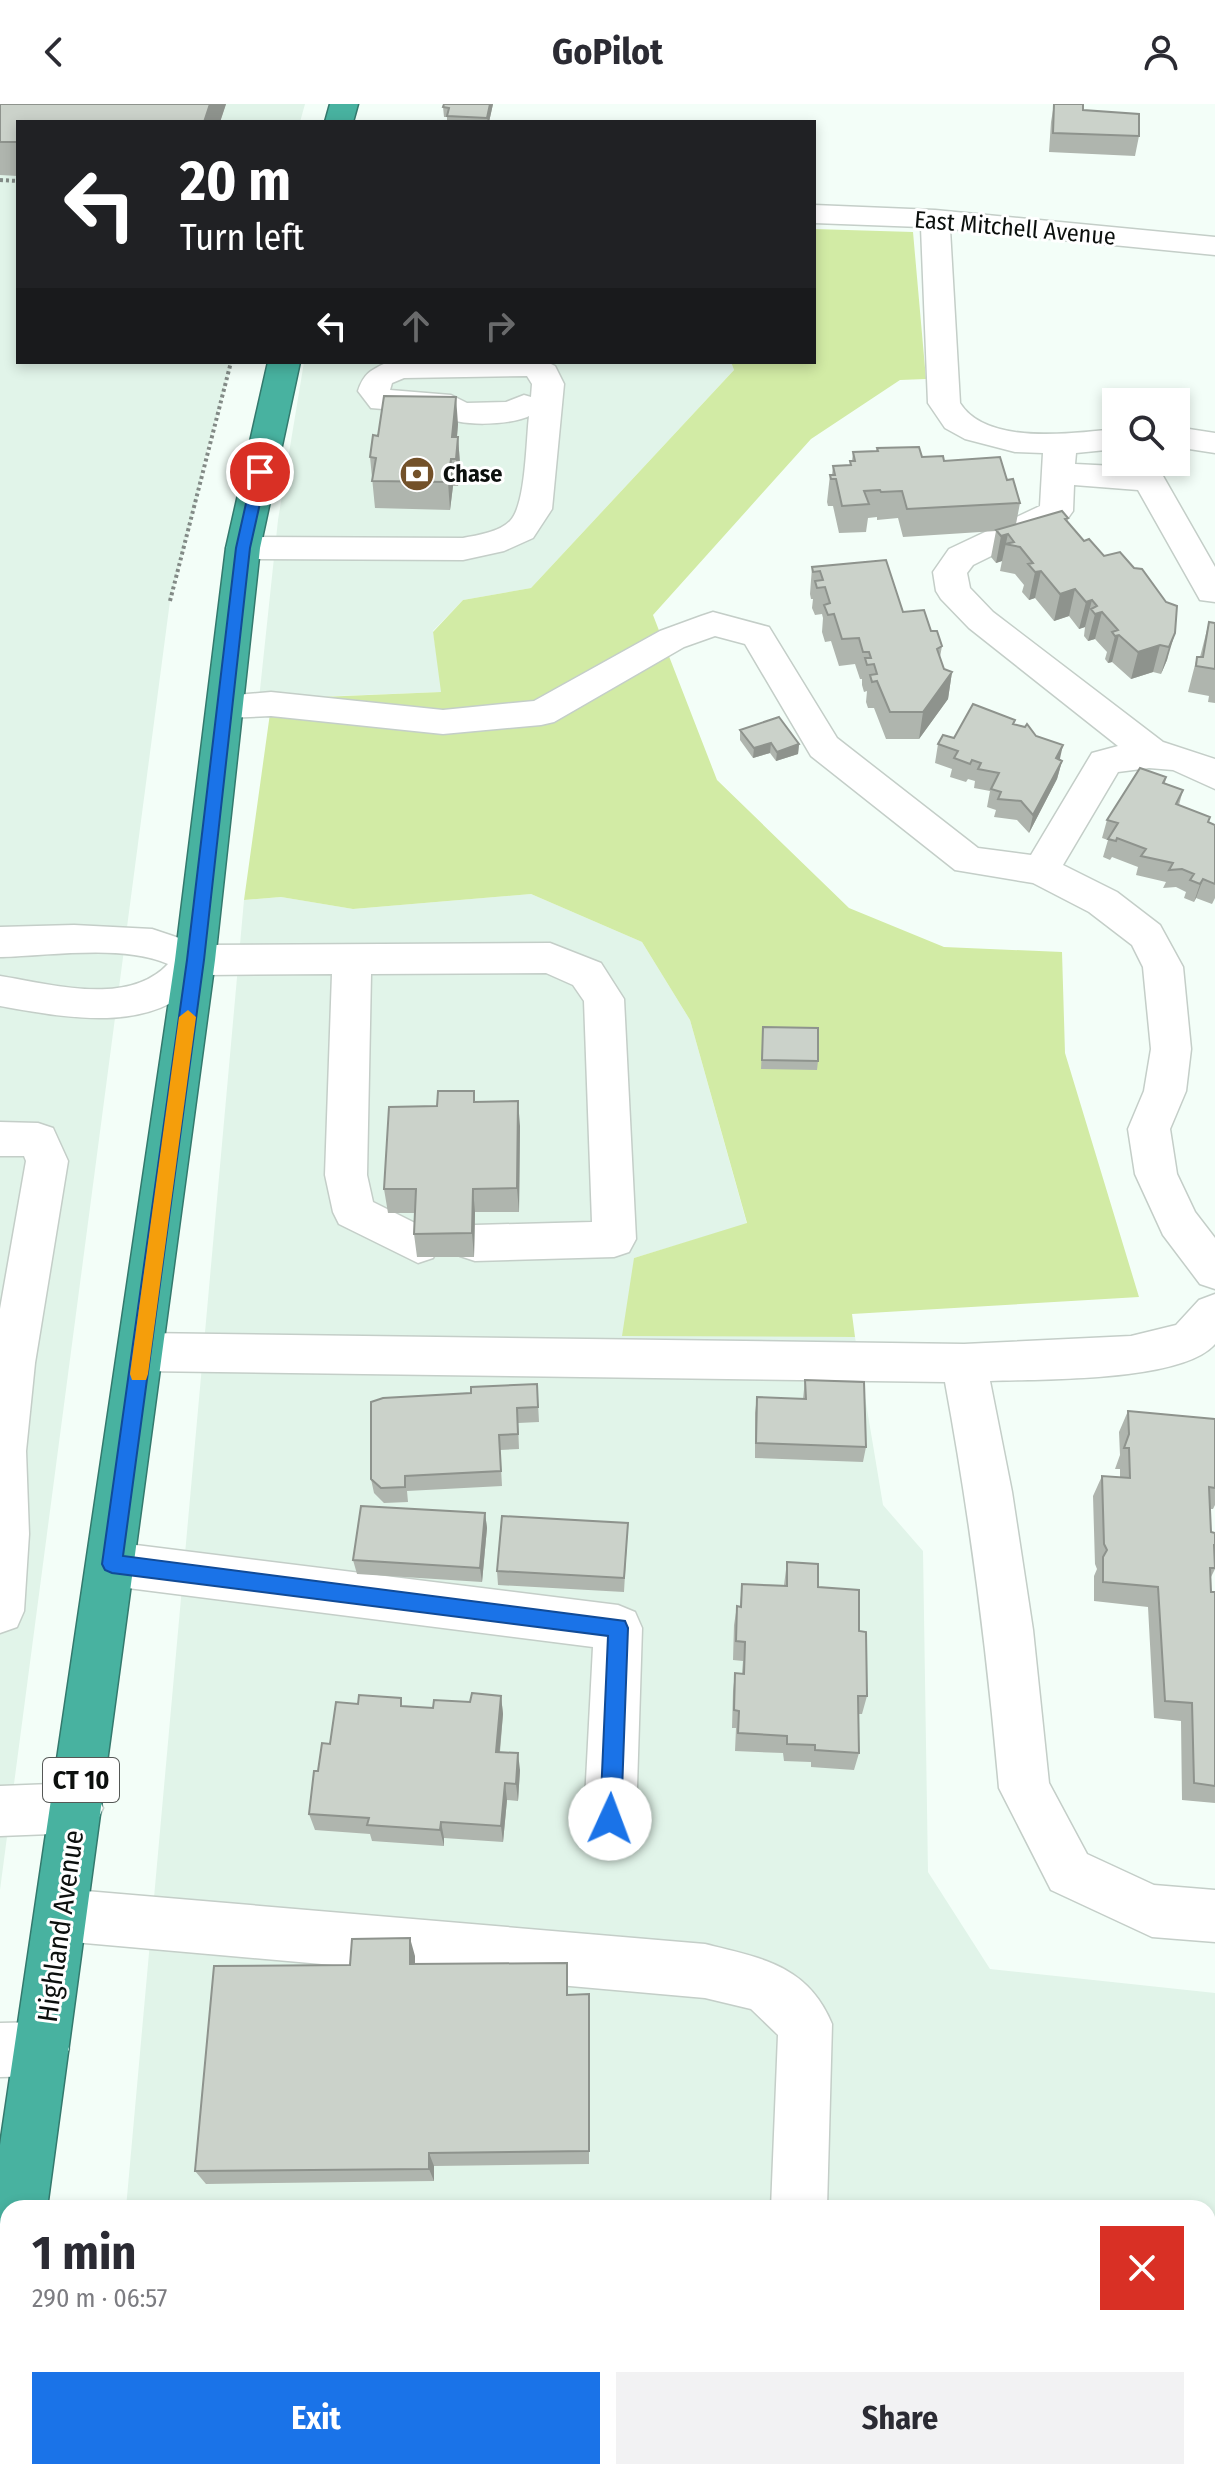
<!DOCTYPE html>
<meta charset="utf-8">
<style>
body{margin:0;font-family:"Fira Sans Condensed",sans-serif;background:#f2f2f3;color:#2b2b33;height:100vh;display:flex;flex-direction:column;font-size:30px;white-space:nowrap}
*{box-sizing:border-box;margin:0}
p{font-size:26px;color:#7c7c81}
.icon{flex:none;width:44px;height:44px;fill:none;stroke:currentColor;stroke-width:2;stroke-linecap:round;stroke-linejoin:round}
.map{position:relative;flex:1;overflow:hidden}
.panel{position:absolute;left:0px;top:2096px;width:1216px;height:280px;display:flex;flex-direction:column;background:#fff;border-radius:24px 24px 0 0;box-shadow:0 4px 12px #0003}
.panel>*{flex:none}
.banner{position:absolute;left:16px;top:16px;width:800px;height:244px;border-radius:0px;box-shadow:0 4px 12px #0003;background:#202124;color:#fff;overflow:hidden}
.controls{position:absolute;left:1102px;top:284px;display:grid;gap:16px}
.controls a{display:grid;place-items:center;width:88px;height:88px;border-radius:0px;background:#fff;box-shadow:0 4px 12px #0003;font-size:40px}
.pin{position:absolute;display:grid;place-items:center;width:68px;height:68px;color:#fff;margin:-34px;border:4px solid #fff;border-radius:50%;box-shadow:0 2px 8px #0007}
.me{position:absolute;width:88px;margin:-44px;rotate:2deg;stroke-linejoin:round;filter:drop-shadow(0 0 6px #0008)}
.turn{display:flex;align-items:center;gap:28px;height:168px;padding:0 32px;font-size:36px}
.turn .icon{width:104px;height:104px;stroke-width:2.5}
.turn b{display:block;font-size:56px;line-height:68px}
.lanes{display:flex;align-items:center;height:76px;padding:0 32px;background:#0003;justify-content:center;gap:40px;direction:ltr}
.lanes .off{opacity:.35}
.round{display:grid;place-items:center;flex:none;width:84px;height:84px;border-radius:0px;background:#f2f2f3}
.summary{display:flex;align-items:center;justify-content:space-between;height:136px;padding:0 32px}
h1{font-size:48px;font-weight:700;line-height:60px}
.button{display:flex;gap:16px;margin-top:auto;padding:16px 32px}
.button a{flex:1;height:92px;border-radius:0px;background:#1a73e8;color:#fff;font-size:32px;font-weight:700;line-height:92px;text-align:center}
.button a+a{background:#f2f2f3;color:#2b2b33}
header{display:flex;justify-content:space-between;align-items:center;height:104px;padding:0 32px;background:#fff;font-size:36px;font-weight:700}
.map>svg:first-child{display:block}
</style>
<header><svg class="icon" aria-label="back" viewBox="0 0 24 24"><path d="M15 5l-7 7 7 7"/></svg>GoPilot<svg class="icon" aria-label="person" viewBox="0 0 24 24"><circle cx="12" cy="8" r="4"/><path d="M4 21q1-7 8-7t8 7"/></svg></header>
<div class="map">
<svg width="1215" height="2376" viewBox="0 0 1215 2376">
<rect width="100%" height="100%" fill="#f3fef8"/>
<path fill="#e1f4e9" d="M0,0H305L300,18H18V258H232L204,357L197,395L170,497L0,1786Z
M304,258H731L734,266L531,484L463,496L433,527L442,588L259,595L278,416Z
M531,790L642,838L690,916L747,1120L634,1154L770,1231L855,1233L883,1401L923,1447L928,1768L990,1865L1215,1889V2376H97L98,2368H1208V2104H126L244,796L281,793L353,805Z"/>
<path fill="#d2eba5" d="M814,125L913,128L926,275L900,276L811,335L653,511L717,676L849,804L944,843L1062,848L1065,949L1139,1193L852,1210L855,1233L622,1232L634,1154L747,1119L690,916L642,838L531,790L353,805L281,793L244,796L272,595L441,588L433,528L463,496L531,484L734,266L731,258H814Z"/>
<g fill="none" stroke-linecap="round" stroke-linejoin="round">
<defs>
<path id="minor" d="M814,101L935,106L1215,133V151L950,125L960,299C987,342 1073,329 1116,325V345L1076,349L1075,360L1135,363L1163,372L1215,463V498L1200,496L1138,386L1074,381L1073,407L1068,414L973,461L967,469L970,484L993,508L1163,638L1215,655V685L1173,666L1149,664L1118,668L1063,761L1117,788L1160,821L1183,863L1191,945L1186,987L1170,1025L1177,1070L1195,1108L1215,1134V1185L1200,1180L1163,1131L1135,1070L1128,1025L1144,987L1151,945L1143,863L1132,841L1089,808L1033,779L955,766L811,652L745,540L715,532L684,543L554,618L541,621L443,630L271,612L225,614L212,611L207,602L212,593L271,588L443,606L534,597L660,527L701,512L713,508L769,523L837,634L978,744L1031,751L1092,649L1118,642L969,524L941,495L936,487L933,468L949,445L1040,402L1043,349L1015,348L965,335L945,324L928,299L921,123L814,119Z
M388,258H547L555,262L564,280L552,405L533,434L504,447L463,456L243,455L231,452L226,444L231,436L243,433L463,434C478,431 499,428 510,417C526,401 526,336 529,312C512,321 455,324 442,310L371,304L358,287C364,269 371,266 388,258ZM527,272L532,280L531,293L524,291L506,298L467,299L451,291L390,286L392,279L404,274Z
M1176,323L1215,329V349L1176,343Z
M74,821L152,825L200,841L550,839L601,859L624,895L636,1135L629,1148L614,1153L475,1157L460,1152L453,1139L460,1126L475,1121L592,1118L584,897L573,881L546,869L371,870L367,1071L373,1098L433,1128L440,1141L433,1154L418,1159L339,1120L333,1108L325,1071L332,870L205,871C155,932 69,914 0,902V872C51,880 128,903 168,860C124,840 49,852 0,853V823Z
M0,1018L38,1019L53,1024L68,1057L35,1259L26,1347L29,1430L24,1507L17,1523L0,1529V1205L26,1057L24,1052H0Z
M1215,1190V1240C1182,1278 1042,1275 990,1277L1012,1388L1033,1526L1049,1679L1087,1750L1154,1781L1215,1786V1838L1152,1833L1051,1786L999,1684C987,1547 970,1413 945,1278L142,1267L126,1262L120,1248L126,1234L142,1229L964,1240L1131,1232L1176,1221L1199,1196Z
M112,1438L618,1501L635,1508L642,1524L636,1715L628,1733L610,1740L592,1733L584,1715L593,1543L112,1482L95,1475L88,1460L95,1445Z
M77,1679L95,1686L103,1704L95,1722L77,1729L0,1732V1682Z
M62,1785L705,1840C761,1854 808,1861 832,1920L827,2104H771L778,1931L751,1905L705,1894L62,1837L43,1830L36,1811L43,1792Z
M42,1918L61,1926L69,1945L61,1964L42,1972L0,1973V1919Z
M1208,2272H1215V2332H1208Z
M1051,2368H1119L1116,2376H1048Z"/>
<path id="highway" d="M330,0H358L353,18H325Z
M268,258H300L260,444L215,856L47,2104H8V2128L0,2124V2041L175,856L226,444Z
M8,2152V2262L0,2265V2155Z"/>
</defs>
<use href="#minor" stroke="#c4cec8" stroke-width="3"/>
<use href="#highway" stroke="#33796d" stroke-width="3"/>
<path stroke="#828a86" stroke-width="4" stroke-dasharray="3 3" stroke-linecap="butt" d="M0,76L18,77
M170,497L231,258"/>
<use href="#minor" fill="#fff" fill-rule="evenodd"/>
<use href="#highway" fill="#48b2a0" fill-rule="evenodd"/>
</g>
<path fill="#afb5ae" d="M0,0H226L220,18H18V72L0,71Z
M493,0L489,18H447V13H444L443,3Z
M1054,0L1083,6L1139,32L1135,52L1049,48L1051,18Z
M458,320L457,333H458L460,360L458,382H453L450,406L375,404L370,353L378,332Z
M877,344L922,353L944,357L1007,376L1020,399L1016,420L1068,414L1067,418L1084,437L1166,498L1177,502L1167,556L1161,570L1153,568L1131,575L1112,558L1108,559L1105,555L1107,548L1095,535L1088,537L1084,532L1085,523L1079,525L1069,512L1054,517L1035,494L1029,496L1022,488L1024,481L1015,470L1000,467L1002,457L996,459L991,453L996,427L903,433L898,414L877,416V413L868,414L866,428L839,429L833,402H828L827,398L830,371H832L833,362L850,361V357H852L853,348L876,347Z
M812,463L903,508L931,527L942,542L940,553L944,565L952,568L948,595L919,635H886L874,604H868L866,598L867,587L864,588L862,581V575H860L855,560L839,562L831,537L825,538L822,528L823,514L822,510L815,511L812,504L813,495H811L810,490Z
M1209,518L1215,519V599L1208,598L1209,592L1188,588L1197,553H1200Z
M1014,620L1036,632L1062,657L1057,675L1029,729L1017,716L994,713L996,706L987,703L990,687L974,684L975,677L968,675L966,678L950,673L952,665L935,659L938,640L954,634Z
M740,626L799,640L798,650L776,657L770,649L753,654L740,636Z
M1166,673L1165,679L1183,686L1179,701L1208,719L1215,721V794L1212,800L1196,794L1194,798L1184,794L1186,788L1176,783L1163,784L1166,778L1136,771L1138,763L1112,753L1110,756L1103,753L1108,736L1102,734L1107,716Z
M763,923L818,957L817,966L761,965Z
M475,998L520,1022L519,1108H475L474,1153H417L414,1130L415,1109H388L384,1085L437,1002Z
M805,1276L866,1343L863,1358L755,1354V1309L757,1293L803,1295Z
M537,1280L539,1318L518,1319L519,1345L500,1346L502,1382L407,1387L408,1398L384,1399L374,1389L371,1375L471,1289Z
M1128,1307L1215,1315V1401L1213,1405H1210L1211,1428L1215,1429V1465L1211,1473V1488H1215V1699L1182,1696L1181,1617L1154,1614L1148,1503L1094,1497V1472L1097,1465L1095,1460L1093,1392L1102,1372L1120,1373V1365H1115L1120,1351L1119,1328Z
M485,1409L487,1424L482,1478L357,1470L353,1456Z
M628,1419L624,1488L498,1481L497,1467Z
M787,1458L818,1483L859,1527L867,1592L862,1610H858L859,1649L854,1666L811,1663V1658L784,1657L783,1649L735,1647L736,1624H732L733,1587L735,1569H742L743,1557L733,1556L734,1521L737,1502L740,1503L742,1480L784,1481Z
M501,1592L503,1610L500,1648L520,1666L518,1697L507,1696L503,1738L444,1734V1742L372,1737L370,1730L315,1726L309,1710L318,1667L330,1640L403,1602L433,1604Z
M415,1852V1860L567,1859L568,1890H589V2060L434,2062V2077L206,2080L195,2067L350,1861Z
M1215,2167V2253H1208V2168Z"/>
<path fill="#8e938d" d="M210,0H226L220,18H204Z
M490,0H493L489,18H487Z
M456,293L458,320L455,355L452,333Z
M458,333L460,360L458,382L456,355Z
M451,355L453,382L450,406L448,378Z
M1008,430L1002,457L996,459L1001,432Z
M1041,467L1035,494L1029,496L1035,468Z
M1075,485L1069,512L1054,517L1060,490Z
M1092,496L1085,523L1079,525L1086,498Z
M1102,508L1095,535L1088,537L1095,510Z
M1175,529L1167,556L1161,570L1169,543Z
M1119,531L1112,558L1108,559L1115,532Z
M1160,541L1153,568L1131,575L1138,548Z
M952,568L948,595L919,635L923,608Z
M771,639L770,649L753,654L754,644Z
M799,640L798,650L776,657L777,648Z
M1063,641L1059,659L1056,654Z
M1062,657L1057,675L1029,729L1033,711Z
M1203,775L1196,794L1194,798L1200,780Z
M518,997L520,1022L519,1108L517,1084Z
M473,1085L475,1108L474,1153L472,1129Z
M485,1409L487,1424L482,1478L480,1464Z
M501,1592L503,1610L498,1665L496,1648Z
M518,1649L520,1666L518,1697L516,1680Z
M505,1679L507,1696L503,1738L501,1722Z
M441,1718L444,1734V1742L440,1726Z
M410,1834L415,1852V1877L410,1860Z
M429,2049L434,2062V2077L429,2065Z
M315,2368H320L319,2376H314Z"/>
<path fill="#cbd2ca" stroke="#8e938d" stroke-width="2" d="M0,0H210L204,18H18V38H0Z
M444,0H490L487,14L447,12L449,4L443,3Z
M1054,0H1083V6L1139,10V32L1053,29Z
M384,292L456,293L452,333H458L456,355H451L448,378L372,377L376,354L370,353L373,331L378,332Z
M919,343L922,353L943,352L944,357L1000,353L1007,376L1013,375L1020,399L907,405L902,387L881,388L880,386L864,387L869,400L842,402L836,375H831L830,371H835L833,362L851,361L850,357H855L853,348L878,347L877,344Z
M1062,407L1068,414L1065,415L1084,437L1089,435L1104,452L1120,448L1134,464L1142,465L1166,498L1177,502L1175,529L1169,543L1160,541L1138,548L1119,531L1115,532L1112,528L1118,526L1102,508L1095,510L1091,505L1097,502L1092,496L1086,498L1075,485L1060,490L1041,467L1035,468L1028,460L1033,459L1020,443L1005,440L1014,438L1008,430L1001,432L996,426Z
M886,456L903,508L924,506L931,527H937L942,542L937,545L944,565L952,568L923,608H890L877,577L872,578L870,571L877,570L874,560L867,561L865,554H871L869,548H863L859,534L842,535L834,510L828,511L824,501L830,499L825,483L817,484L815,477L823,476L820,467L813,468L812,463Z
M1209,518L1215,519V565L1196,562L1197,553H1203Z
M973,600L1015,616L1013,620L1025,623L1027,620L1036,632L1063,641L1056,654L1062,657L1033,711L1021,697L998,695L1001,688L991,685L999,669L978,665L981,659L972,656L970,660L954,654L958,647L938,640L943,631L954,634Z
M779,613L799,640L777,648L771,639L754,644L740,626Z
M1140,664L1166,673L1163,679L1183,686L1176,700L1210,713L1208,718L1215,721V780L1203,775L1200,780L1190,776L1194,770L1182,765L1169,766L1173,759L1141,752L1146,745L1117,734L1116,737L1108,735L1118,719L1107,716Z
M763,923L818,924V957L762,956Z
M438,987H474V998L518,997L517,1084L473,1085L472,1129L414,1130L416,1085H384L389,1003L437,1002Z
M805,1276L864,1278L866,1343L756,1339L757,1293L806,1295Z
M537,1280L538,1303L517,1304L518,1330L499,1331L501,1367L405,1372V1383L381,1384L371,1375V1298L383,1294L471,1289V1283Z
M1128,1307L1215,1315V1384L1209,1383L1211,1428L1215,1429V1441H1214L1215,1464H1210L1211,1488H1215V1682L1194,1679L1192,1599L1165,1597L1158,1483L1103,1478V1453L1107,1446L1104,1440L1102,1372L1130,1374L1129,1344H1124L1129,1330Z
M361,1402L485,1409L480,1464L353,1456Z
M502,1412L628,1419L624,1474L497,1467Z
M787,1458L818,1460V1483L859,1486V1527L866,1528L867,1592H858L859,1649L815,1646V1641L787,1640V1632L738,1629L739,1607L734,1606L735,1569L744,1570L745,1538L736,1537L737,1502L741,1503L742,1480L787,1482Z
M472,1589L501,1592L496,1648L518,1649L516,1680L505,1679L501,1722L441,1718L440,1726L367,1721L369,1714L309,1710L314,1667H318L322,1639L330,1640L336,1598L358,1600L359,1591L401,1594V1602L433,1604L434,1596L470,1598Z
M410,1834V1860L567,1859V1891L589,1890V2047L429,2049V2065L195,2067L214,1862L350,1861L352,1835Z
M1215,2167V2230L1208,2183V2168Z
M202,2368H315L314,2376H211Z"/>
<path fill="#1a73e8" stroke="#114b97" stroke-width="2" d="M260,364L267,368L250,444L204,856L123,1452L625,1517L628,1524L621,1715L618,1722L610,1725L603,1722L600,1715L608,1532L112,1469L105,1466L102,1460L187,856L236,444L253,368Z"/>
<path fill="#f59e0b" d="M188,906L196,913L148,1270L146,1276H132L130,1270L179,913Z"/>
<defs>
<symbol id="bank-disc" viewBox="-11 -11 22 22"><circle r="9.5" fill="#735129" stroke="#fff"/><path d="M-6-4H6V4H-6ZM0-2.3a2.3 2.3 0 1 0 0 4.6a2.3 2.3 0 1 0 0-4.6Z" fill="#fff"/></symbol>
</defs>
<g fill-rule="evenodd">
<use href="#bank-disc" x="397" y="350" width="40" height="40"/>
</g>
<g text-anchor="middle" stroke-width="6" stroke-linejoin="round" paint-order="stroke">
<g font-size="24" fill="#0c100e" stroke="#fff">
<text transform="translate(1015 124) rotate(5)" y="8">East Mitchell Avenue</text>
</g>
<g font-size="24" font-weight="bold" fill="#0c100e" stroke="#fff" text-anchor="start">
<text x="443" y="378">Chase</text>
</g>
<rect fill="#fff" stroke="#555856" stroke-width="2" x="43" y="1654" width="76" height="44" rx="6"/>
<g font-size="26" font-weight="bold" fill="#0c100e">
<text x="81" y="1685">CT 10</text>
</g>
<g font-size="28" fill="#0c100e" stroke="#fff">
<text transform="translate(60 1822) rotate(-82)" y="10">Highland Avenue</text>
</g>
</g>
</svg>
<div class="controls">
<a><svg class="icon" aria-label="search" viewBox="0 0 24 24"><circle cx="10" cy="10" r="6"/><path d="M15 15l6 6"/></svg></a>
</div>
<div class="pin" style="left:260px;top:368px;background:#d93025"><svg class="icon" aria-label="arrive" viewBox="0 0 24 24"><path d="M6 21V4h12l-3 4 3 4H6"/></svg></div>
<svg class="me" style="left:610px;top:1715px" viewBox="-20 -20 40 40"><circle r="19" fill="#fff"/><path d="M0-13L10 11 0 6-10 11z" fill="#1a73e8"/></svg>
<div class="banner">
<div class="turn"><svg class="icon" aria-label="left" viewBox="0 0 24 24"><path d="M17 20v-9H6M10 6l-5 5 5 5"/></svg><div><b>20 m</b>Turn left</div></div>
<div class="lanes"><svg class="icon" aria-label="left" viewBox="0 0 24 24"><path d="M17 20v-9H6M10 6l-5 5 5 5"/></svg><svg class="icon off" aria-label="ahead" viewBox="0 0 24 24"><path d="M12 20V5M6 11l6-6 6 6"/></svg><svg class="icon off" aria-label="right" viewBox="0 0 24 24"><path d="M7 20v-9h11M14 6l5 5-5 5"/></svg></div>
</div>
<section class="panel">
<div class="summary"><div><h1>1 min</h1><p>290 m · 06:57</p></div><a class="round" style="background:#d93025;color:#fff"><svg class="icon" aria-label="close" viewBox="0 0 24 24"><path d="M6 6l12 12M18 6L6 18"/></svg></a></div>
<div class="button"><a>Exit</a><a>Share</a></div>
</section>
</div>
